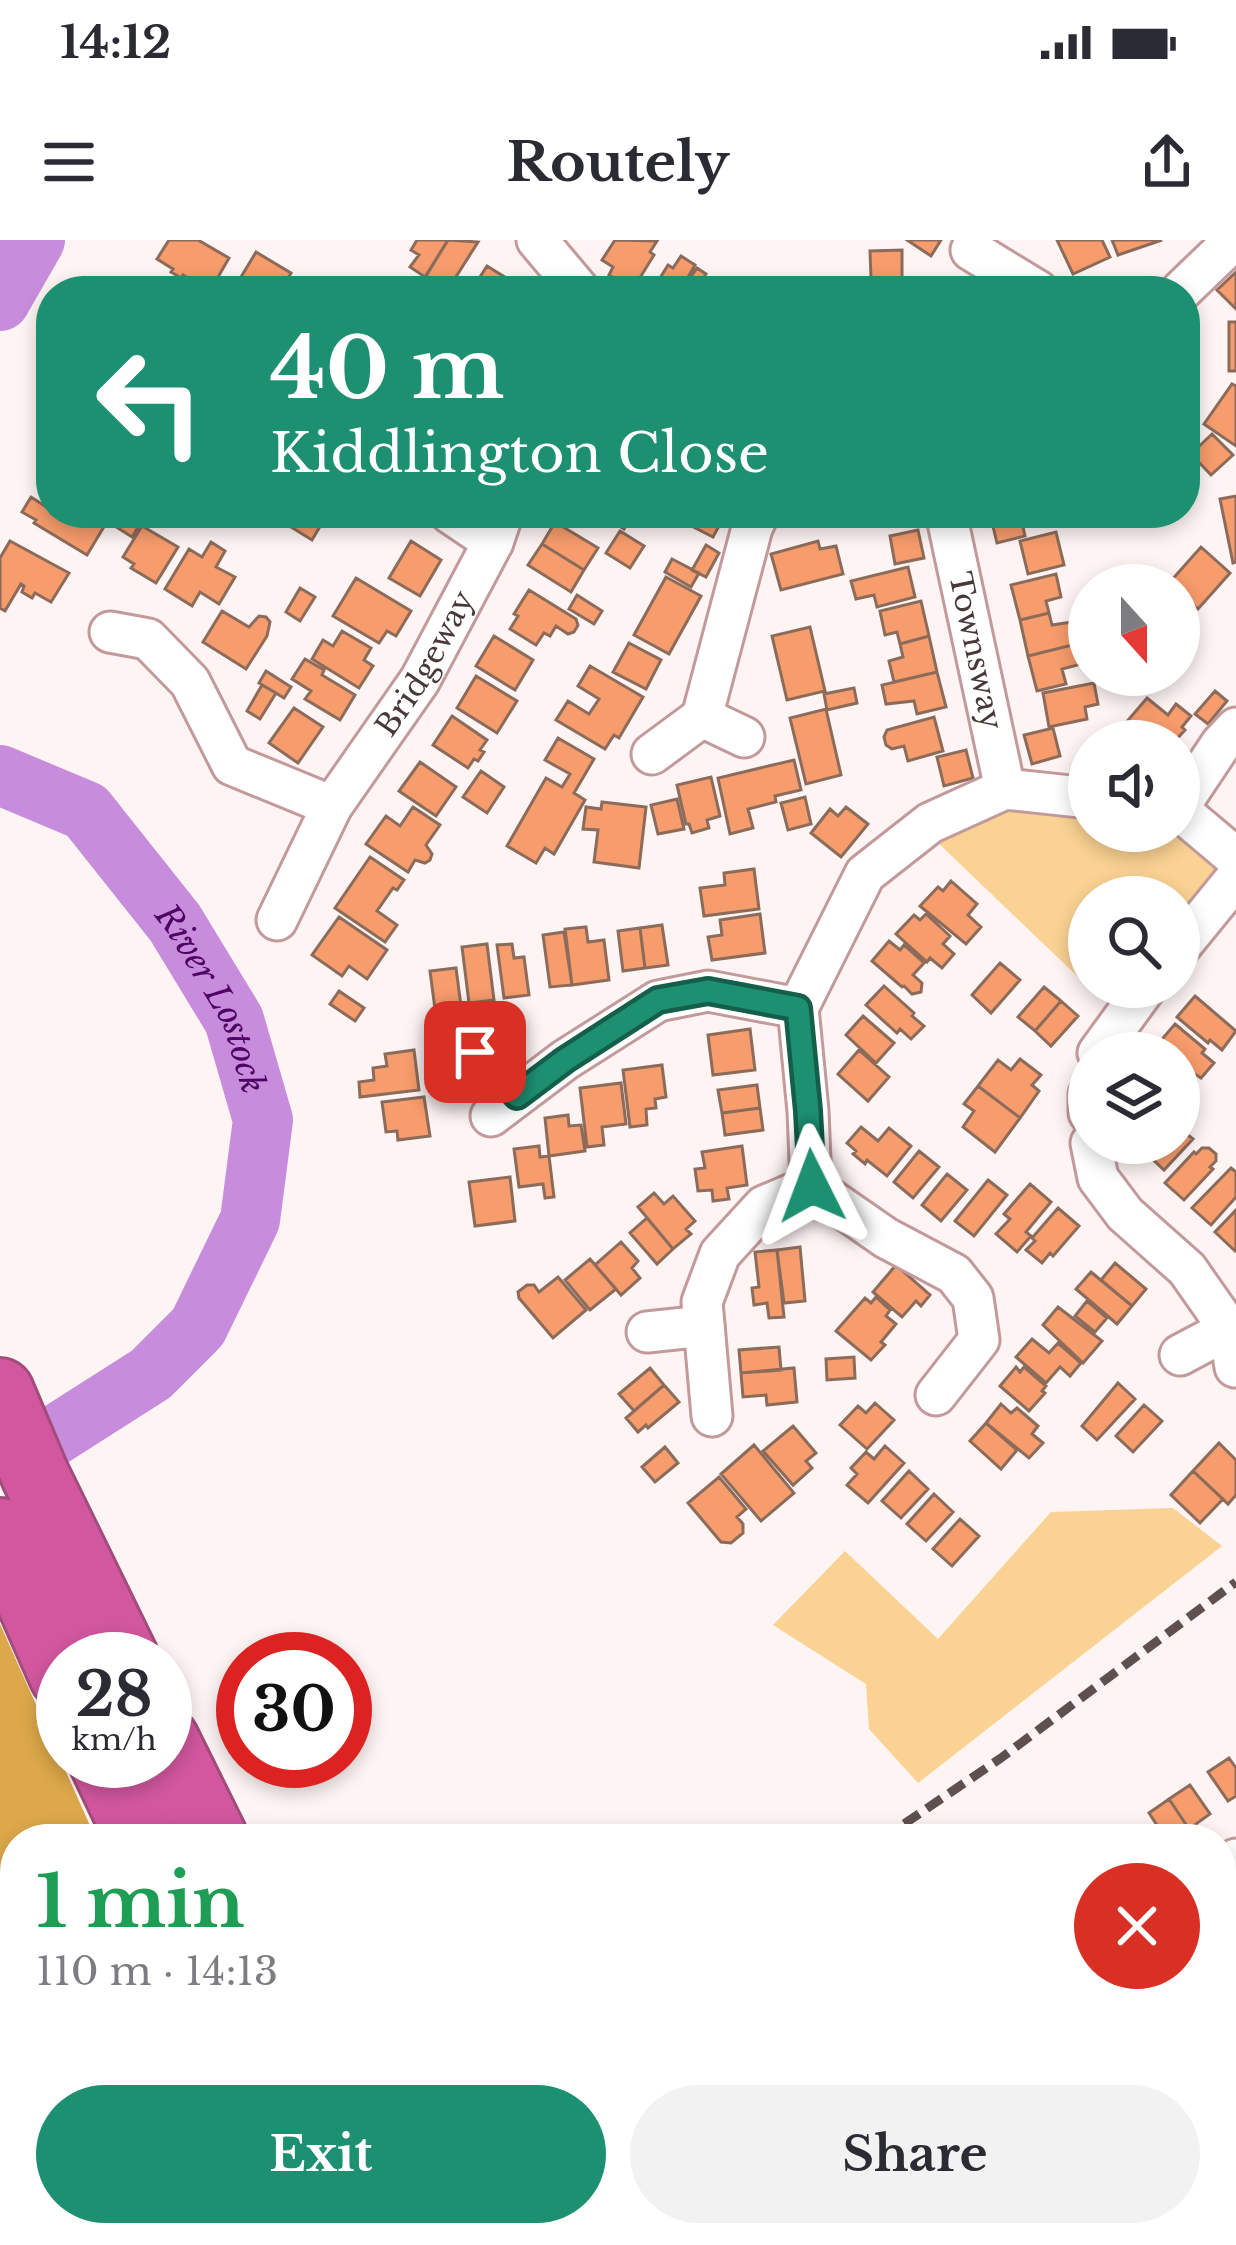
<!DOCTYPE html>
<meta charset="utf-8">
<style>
body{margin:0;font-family:"Libre Baskerville",serif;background:#f2f2f3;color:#2b2b33;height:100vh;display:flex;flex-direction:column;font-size:45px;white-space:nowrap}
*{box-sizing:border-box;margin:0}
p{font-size:39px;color:#7c7c81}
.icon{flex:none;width:66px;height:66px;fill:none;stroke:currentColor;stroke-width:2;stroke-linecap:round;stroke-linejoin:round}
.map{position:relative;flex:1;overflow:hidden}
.details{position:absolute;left:0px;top:1584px;width:1236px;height:423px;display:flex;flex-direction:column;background:#fff;border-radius:48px 48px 0 0;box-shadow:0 6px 18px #0003}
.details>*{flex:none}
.top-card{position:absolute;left:36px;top:36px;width:1164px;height:252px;border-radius:48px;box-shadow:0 6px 18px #0003;background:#1e9072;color:#fff;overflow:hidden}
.needle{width:78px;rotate:159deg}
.buttons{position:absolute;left:1068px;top:324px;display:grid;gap:24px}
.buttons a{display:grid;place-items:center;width:132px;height:132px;border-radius:50%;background:#fff;box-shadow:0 6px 18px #0003;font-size:60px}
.speed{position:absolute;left:36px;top:1392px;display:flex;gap:24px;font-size:60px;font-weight:700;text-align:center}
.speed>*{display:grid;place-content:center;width:156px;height:156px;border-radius:50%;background:#fff;box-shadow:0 6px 18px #0003;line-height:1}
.speed small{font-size:30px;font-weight:400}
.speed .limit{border:18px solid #d22;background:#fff;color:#111}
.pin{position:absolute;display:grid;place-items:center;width:102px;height:102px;color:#fff;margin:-51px;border-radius:24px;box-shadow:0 6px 18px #0006}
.me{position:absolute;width:132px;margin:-66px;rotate:357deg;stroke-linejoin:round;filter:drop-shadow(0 0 9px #0008)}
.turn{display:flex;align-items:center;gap:42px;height:252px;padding:0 36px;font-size:54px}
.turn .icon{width:156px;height:156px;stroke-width:2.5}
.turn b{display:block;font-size:84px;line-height:102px}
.round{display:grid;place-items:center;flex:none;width:126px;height:126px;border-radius:63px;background:#f2f2f3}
.head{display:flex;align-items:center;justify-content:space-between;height:204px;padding:0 36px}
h1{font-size:72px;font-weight:700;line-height:90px;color:#1e9e55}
.primary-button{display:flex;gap:24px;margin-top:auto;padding:24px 36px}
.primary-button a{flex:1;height:138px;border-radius:72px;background:#1e9072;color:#fff;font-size:48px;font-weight:700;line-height:138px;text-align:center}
.primary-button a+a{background:#f2f2f3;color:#2b2b33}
.status{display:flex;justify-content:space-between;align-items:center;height:84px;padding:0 60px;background:#fff;direction:ltr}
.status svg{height:33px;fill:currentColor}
header{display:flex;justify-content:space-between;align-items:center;height:156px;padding:0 36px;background:#fff;font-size:54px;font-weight:700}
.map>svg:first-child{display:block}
</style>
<div class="status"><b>14:12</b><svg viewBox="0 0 49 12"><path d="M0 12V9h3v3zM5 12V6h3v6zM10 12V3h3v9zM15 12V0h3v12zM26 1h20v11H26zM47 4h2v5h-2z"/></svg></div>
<header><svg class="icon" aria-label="menu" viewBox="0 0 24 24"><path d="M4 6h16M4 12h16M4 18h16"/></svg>Routely<svg class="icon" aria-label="share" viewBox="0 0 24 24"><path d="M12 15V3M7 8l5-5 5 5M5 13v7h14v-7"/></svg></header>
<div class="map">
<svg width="1236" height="2005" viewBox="0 0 1236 2005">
<rect width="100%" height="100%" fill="#fdf4f3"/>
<path fill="#fad293" d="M1029,564L1089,565V591H1179L1213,617L1216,633L1196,660L1179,666V657H1089V747H1107L1098,756L934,599L972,580Z
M1173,1268L1222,1306L918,1543L869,1489L866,1444L773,1385L845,1311L938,1399L1051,1272Z"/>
<path fill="#dda84a" d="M0,1384L96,1599H15V1714L0,1699Z
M441,1992H590L597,2005H447Z"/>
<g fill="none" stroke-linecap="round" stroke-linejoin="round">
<g stroke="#c78ddc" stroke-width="60">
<path d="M0,61L35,0"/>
<path id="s1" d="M0,535L86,571L175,683L234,780L263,880L250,980L198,1087L151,1134L49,1199"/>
</g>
</g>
<path fill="#f79c6c" stroke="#8c6b5b" stroke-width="3" d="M169,0H198L229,18L210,51L183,35L181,38L171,32L173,29L157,19Z
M417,0H448L425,37L410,27L419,15L411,10Z
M448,0L478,2L447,51H438L423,41Z
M615,0L657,1L650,12L654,15L633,49L609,35L613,27L602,20Z
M907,0H941L931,16Z
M1057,0H1102L1110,17L1073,34Z
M1112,0H1162L1118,15Z
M902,10V38H871L870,11Z
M256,12L291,33L281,51H248L252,44L241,37Z
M681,16L695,25L680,51H652L668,25L673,28Z
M487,26L513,42L508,51H471Z
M697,28L706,34L699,44L708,51H680Z
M1236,32V69L1217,50Z
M918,43V51H879L878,44Z
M1229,82H1236V131H1229Z
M1232,144L1236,146V206L1204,184Z
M1212,194L1233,215L1211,235L1191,214Z
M51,255V273H86L105,285L87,315L34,283L36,280L22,272L31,257L45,266Z
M1236,256V322L1233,323L1220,259Z
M112,273H147L132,297L107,281Z
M299,273H328L312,300L291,287Z
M591,273H633L624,289L611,280L609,284Z
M681,273H726L713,297L678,279Z
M1020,273L1025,296L997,303L990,274Z
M555,282L598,308L584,330L542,304Z
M142,286L178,307L156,343L131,328L134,324L123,317Z
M918,290L924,318L895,324L890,296Z
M620,291L644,306L630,328L606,313Z
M1056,292L1064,325L1028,334L1020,301Z
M10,301L69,333L51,362L35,353L32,358L22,352L24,346L21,344L5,371L0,368V318Z
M411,301L441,320L420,356L389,338Z
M818,301L820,309L836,306L843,334L781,350L771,314Z
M211,302L225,311L216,327L235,337L219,364L200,352L192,366L165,349L189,309L202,317Z
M542,304L584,330L571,352L528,325Z
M706,305L719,313L706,337L692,330Z
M1201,307L1230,333L1198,369L1179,352V345L1169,343Z
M672,319L699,333L691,347L665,332Z
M908,327L915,357L877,367L874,355L856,359L851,341Z
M1056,334L1061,357L1046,361L1049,373L1020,380L1011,345Z
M666,337L701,356L669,414L634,395Z
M356,338L411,371L396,396L387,391L379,403L333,376Z
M300,348L315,357L300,381L286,372Z
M529,350L576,379L578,385L574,392L568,394L556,386L550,396L544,393L536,405L510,389L518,376L514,374Z
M577,355L602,371L594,384L569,369Z
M1179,356L1195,370L1179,388Z
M921,361L929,396L900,404L897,392L885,395L880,371Z
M222,371L249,387L259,376L266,377L270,382L267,396L246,429L203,402Z
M1049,373L1052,385L1085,380L1089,401L1028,416L1020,380Z
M810,387L825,451L787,460L772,396Z
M342,391L371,408L364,420L373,426L359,448L312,419L323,400L333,406Z
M494,396L533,420L515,450L476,426Z
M929,396L937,432L894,442L889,421L903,417L900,404Z
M1084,402L1089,422L1062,429L1066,444L1037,451L1028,416Z
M629,403L661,420L646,449L613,432Z
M305,419L324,430L322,435L355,455L340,480L305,459L311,451L292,439Z
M590,426L643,457L619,498L614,495L605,509L556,480L568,461L589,474L599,459L578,446Z
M266,431L291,447L284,458L259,443Z
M937,432L946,467L917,474L914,461L886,464L882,445Z
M476,436L517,461L497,493L457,468Z
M1094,443L1098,464L1085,467L1087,479L1049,487L1043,453Z
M262,445L276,453L260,479L247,471Z
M854,448L857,463L827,470L824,454Z
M1215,451L1227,461L1208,484L1195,474Z
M1147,458L1168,475L1176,464L1191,476L1182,487L1185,490L1175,501H1141L1123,486Z
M294,468L323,487L298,523L269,503Z
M826,469L841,535L806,544L790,478Z
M452,476L487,500L480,510L484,512L478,521L474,519L468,528L433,505Z
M934,477L943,511L908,521L904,506L892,509L886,505L884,497L887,490Z
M1053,488L1060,516L1032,524L1024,495Z
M558,498L594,519L574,553L585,560L554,614L545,608L536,623L507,606L546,538L562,547L570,534L545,520Z
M966,510L973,538L944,546L937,517Z
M794,520L801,550L775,556L776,562L748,569L753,588L730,594L718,538Z
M420,522L456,547L436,576L399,551Z
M481,531L504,547L487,573L463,557Z
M711,537L720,576L707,580L709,588L692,593L689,584H686L677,545Z
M805,557L811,584L788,590L781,563Z
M677,559L684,589L658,594L651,565Z
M602,562L646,567L639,628L594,622L598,590L583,589L586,567L601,569Z
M413,567L440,585L426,605L432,614L430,620L425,623L415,620L408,632L366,604L386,576L400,586Z
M846,567L868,584L841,617L811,593L830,569L838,576Z
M370,617L404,640L397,650L393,648L377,671L397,685L385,702L335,668Z
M754,629L759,669L704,676L700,648L725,645L724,633Z
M951,641L977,664L968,675L981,687L966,704L920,666L938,647L943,651Z
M760,674L765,713L712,720L708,697L722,695L720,680Z
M926,674L950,696L943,704L954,714L942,728L930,718L927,722L896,694L914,675L920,680Z
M339,677L387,710L367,739L349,726L342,736L312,715Z
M662,685L668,725L645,728L640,688Z
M586,687L588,702L604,700L609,740L572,745L565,689Z
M640,688L645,728L623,731L618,691Z
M564,692L572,745L550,747L543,695Z
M889,701L900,710L904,705L924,723L913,735L922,743L921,752L912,754L904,746L902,747L872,721Z
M487,704L494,760L469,763L462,707Z
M512,704L514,718L524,717L529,755L504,758L497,705Z
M1000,723L1020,740L991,773L972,755Z
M456,728L461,766L435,769L430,731Z
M884,746L914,773L912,776L924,786L911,799L900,789L897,793L866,765Z
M1044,747L1061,761L1035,791L1018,777Z
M339,751L364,768L355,781L330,764Z
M1195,756L1236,791L1222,810L1210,800L1208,803L1177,777Z
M1061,761L1078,776L1051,806L1035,791Z
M863,776L894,803L876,823L846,795Z
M1175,784L1205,809L1202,813L1214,823L1201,838L1179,824V813H1166L1157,805Z
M750,789L755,830L713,835L708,795Z
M414,810L419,850L360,857L359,842L374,840L373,828L387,826L385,814Z
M859,810L889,837L868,861L838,834Z
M1020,819L1041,835L1032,845L1039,851L1020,878L978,846L998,820L1011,830Z
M662,825L666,857L655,859L656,868L646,869L647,885L630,887L623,830Z
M1185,831L1196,841L1197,848L1183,864L1179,865V835Z
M621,843L626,884L602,887L604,905L587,907L580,848Z
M757,845L760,868L722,873L718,850Z
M978,846L1020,878L995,912L963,887L974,871L964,864Z
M424,857L430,896L398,900L397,891L386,892L382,862Z
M760,868L763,890L725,895L722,873Z
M1183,873L1193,883L1184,892L1193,899L1164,930L1146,913L1155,903H1179V874Z
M568,875L569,886L581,885L585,911L549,916L545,878Z
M861,887L878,901L889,888L911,906L887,936L867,920L865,924L853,914L856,911L847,903Z
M539,906L540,917L549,916L554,957L545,958L543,944L519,947L514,909Z
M742,906L747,945L727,948L729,959L713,961L712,950L698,951L695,929L705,928L702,912Z
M1202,908H1209L1216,914V921L1210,927L1213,929L1184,960L1165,943L1194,912L1196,914Z
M919,911L939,927L913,958L894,942Z
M1231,928L1236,932V957L1211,985L1192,968Z
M947,934L967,950L941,981L922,965Z
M510,937L515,981L475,986L469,942Z
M988,940L1007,955L974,996L955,981Z
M1030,944L1051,962L1026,992L1031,996L1017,1012L996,994L1010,979L1004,974Z
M654,953L664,964L673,956L695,981L686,989L691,994L673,1009L638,967Z
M1058,968L1079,986L1053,1016L1050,1013L1042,1023L1026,1010L1035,1001L1032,998Z
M1236,970V1010L1235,1011L1215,992Z
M647,978L673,1009L657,1024L630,993Z
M621,1002L638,1021L632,1028L640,1038L621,1055L595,1025Z
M800,1007L805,1061L784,1063L777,1010Z
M777,1010L784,1077L769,1078L767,1063L754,1065L752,1048L759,1047L755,1012Z
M590,1019L616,1049L590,1070L565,1040Z
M1115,1023L1146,1049L1132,1066L1101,1040Z
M896,1025L930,1055L921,1066L916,1061L902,1077L873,1052Z
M1091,1032L1132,1066L1117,1084L1076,1049Z
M558,1037L586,1070L553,1098L519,1058L518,1052L527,1045H534L539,1052Z
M876,1057L890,1070L886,1076L896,1084L881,1102L885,1105L871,1120L836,1091L865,1058L871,1063Z
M1087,1061L1107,1078L1095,1092L1075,1076Z
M1058,1067L1102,1101L1083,1123L1043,1085Z
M1032,1099L1049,1113L1058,1103L1081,1123L1070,1136L1060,1127L1046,1143L1016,1117Z
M779,1107L781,1130L741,1133L739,1110Z
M854,1117L855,1138L827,1140L826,1119Z
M1016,1127L1020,1132L1024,1127L1046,1146L1042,1151L1045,1153L1029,1171L1000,1146Z
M650,1128L664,1145L634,1171L619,1154Z
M794,1128L797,1162L767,1165L766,1155L743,1157L741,1133Z
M1118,1143L1135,1159L1097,1200L1082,1186Z
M664,1145L679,1162L648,1188L646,1185L638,1192L626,1178Z
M875,1163L894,1180L867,1209L840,1185L858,1166L866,1173Z
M1001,1164L1011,1173L1017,1168L1038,1186L1032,1194L1043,1203L1029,1218L986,1183Z
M1144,1165L1162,1181L1133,1212L1116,1196Z
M986,1183L1017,1210L1001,1229L970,1201Z
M793,1186L816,1213L806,1221L812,1228L793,1245L763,1211Z
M1219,1203L1236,1220V1255L1228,1264L1193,1231Z
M754,1205L794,1253L761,1281L721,1234Z
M885,1206L904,1223L868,1263L847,1245L857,1234L851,1228L866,1212L874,1219Z
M665,1207L678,1223L655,1242L642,1227Z
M909,1231L928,1249L901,1278L882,1261Z
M1193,1231L1223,1259L1200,1283L1171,1255Z
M719,1237L746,1269L737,1277L743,1284V1293L731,1303L721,1302L688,1263Z
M934,1254L953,1272L926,1301L907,1284Z
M960,1279L979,1296L952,1326L933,1309Z
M1229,1518L1236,1528V1556L1228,1561L1208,1532Z
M1190,1545L1210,1574L1189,1589L1169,1559Z
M1169,1559L1189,1589L1174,1599H1166L1149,1573Z
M1236,1683V1732L1221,1713V1695Z
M1221,1713L1236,1732V1747L1233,1749L1236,1764L1225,1772L1221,1767Z
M1223,1937L1236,1955V1978L1233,1980L1232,1978L1221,1985Z
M838,1992H872L854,2005H847Z
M1128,1992L1135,2001L1151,1992L1160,2005H1120L1116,2001Z
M1151,1992H1191L1199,2002L1194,2005H1160Z"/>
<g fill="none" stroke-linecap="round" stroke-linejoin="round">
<defs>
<g id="street">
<path d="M537,0L580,51"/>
<path d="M971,10L1038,51"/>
<path d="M1181,51L1234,0"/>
<path d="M450,273L493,302"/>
<path id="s2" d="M946,273L1005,549"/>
<path d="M110,392L148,399L190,442L232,525L332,566"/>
<path d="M702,477L752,288L759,273"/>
<path d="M652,514L702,477L744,497"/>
<path d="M1179,567L1221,504L1236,488"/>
<path d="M1179,570L1236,618"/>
<path id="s3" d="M277,680L332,566L420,440L493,302L503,273"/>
<path d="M1179,708L1236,638"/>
<path d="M475,812L517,856"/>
<path d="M1098,813L1146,747"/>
<path d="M1089,854V873"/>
<path d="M491,876L565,820L658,761L708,751L798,768"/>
<path d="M1091,903L1098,938L1125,974L1187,1029L1229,1089L1235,1127"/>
<path d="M811,946L808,871L798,768L865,634L930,583L1005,549L1089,558"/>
<path d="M811,946L886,998L954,1034L973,1058L979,1100L936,1155"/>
<path d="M647,1092L704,1086"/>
<path d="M1180,1115L1229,1089"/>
<path d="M712,1176L702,1062L720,1014L764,966L811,946"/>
<path d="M1221,1630L1236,1619"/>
<path d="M669,2005L683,1992"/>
</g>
<path id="highway" d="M0,1152L35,1235L125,1419
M0,1292L63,1435
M165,1500L214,1599
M103,1521L140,1599
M334,1992L341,2005
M409,1992L415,2005"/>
</defs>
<use href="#street" stroke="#c39a9b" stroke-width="45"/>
<use href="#highway" stroke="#a24c7b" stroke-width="72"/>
<use href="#street" stroke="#fff" stroke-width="39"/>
<use href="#highway" stroke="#d2579f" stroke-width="66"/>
<path stroke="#5f4f4f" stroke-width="9" stroke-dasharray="18 9" stroke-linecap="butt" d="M882,1599L1001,1518L1236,1342
M209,2005L233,1992
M245,2005L269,1992"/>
</g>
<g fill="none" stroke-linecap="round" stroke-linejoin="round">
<defs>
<path id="route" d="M475,812L517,856L565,820L658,760L708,751L798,768L808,871L812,946"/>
</defs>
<use href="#route" stroke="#145e4a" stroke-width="30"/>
<use href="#route" stroke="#1e9072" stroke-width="21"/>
</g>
<g text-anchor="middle" stroke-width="9" stroke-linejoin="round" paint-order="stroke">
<g font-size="30" fill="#493838" stroke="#fff">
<text dy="10" stroke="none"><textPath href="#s2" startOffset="141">Townsway</textPath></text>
<text dy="10" stroke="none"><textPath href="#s3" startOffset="297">Bridgeway</textPath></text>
</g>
<g font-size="33" font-style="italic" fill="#4f0064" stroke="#fff">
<text dy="12" stroke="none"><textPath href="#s1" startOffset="321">River Lostock</textPath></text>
</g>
</g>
</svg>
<div class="buttons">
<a><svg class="needle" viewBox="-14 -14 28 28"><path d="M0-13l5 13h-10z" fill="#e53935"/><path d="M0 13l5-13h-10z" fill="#7c7c81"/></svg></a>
<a><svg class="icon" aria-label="sound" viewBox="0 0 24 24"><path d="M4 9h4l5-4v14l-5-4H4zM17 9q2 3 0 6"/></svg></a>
<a><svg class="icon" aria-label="search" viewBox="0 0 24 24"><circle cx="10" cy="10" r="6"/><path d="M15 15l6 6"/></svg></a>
<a><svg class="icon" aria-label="layers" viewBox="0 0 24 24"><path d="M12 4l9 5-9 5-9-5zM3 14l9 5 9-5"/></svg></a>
</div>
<div class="speed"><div>28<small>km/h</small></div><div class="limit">30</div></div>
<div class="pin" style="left:475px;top:812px;background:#d93025"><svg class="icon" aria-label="arrive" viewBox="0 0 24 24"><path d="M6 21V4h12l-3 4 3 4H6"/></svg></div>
<svg class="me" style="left:812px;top:946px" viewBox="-20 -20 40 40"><path d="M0-17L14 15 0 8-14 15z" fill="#1e9072" stroke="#fff" stroke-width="4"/></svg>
<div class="top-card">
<div class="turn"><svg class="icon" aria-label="left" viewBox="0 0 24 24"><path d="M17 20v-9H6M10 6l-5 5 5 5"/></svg><div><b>40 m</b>Kiddlington Close</div></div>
</div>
<section class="details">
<div class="head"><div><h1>1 min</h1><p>110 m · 14:13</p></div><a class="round" style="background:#d93025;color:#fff"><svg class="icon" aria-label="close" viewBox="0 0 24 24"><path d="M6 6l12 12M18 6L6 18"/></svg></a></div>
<div class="primary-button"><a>Exit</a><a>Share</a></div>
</section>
</div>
